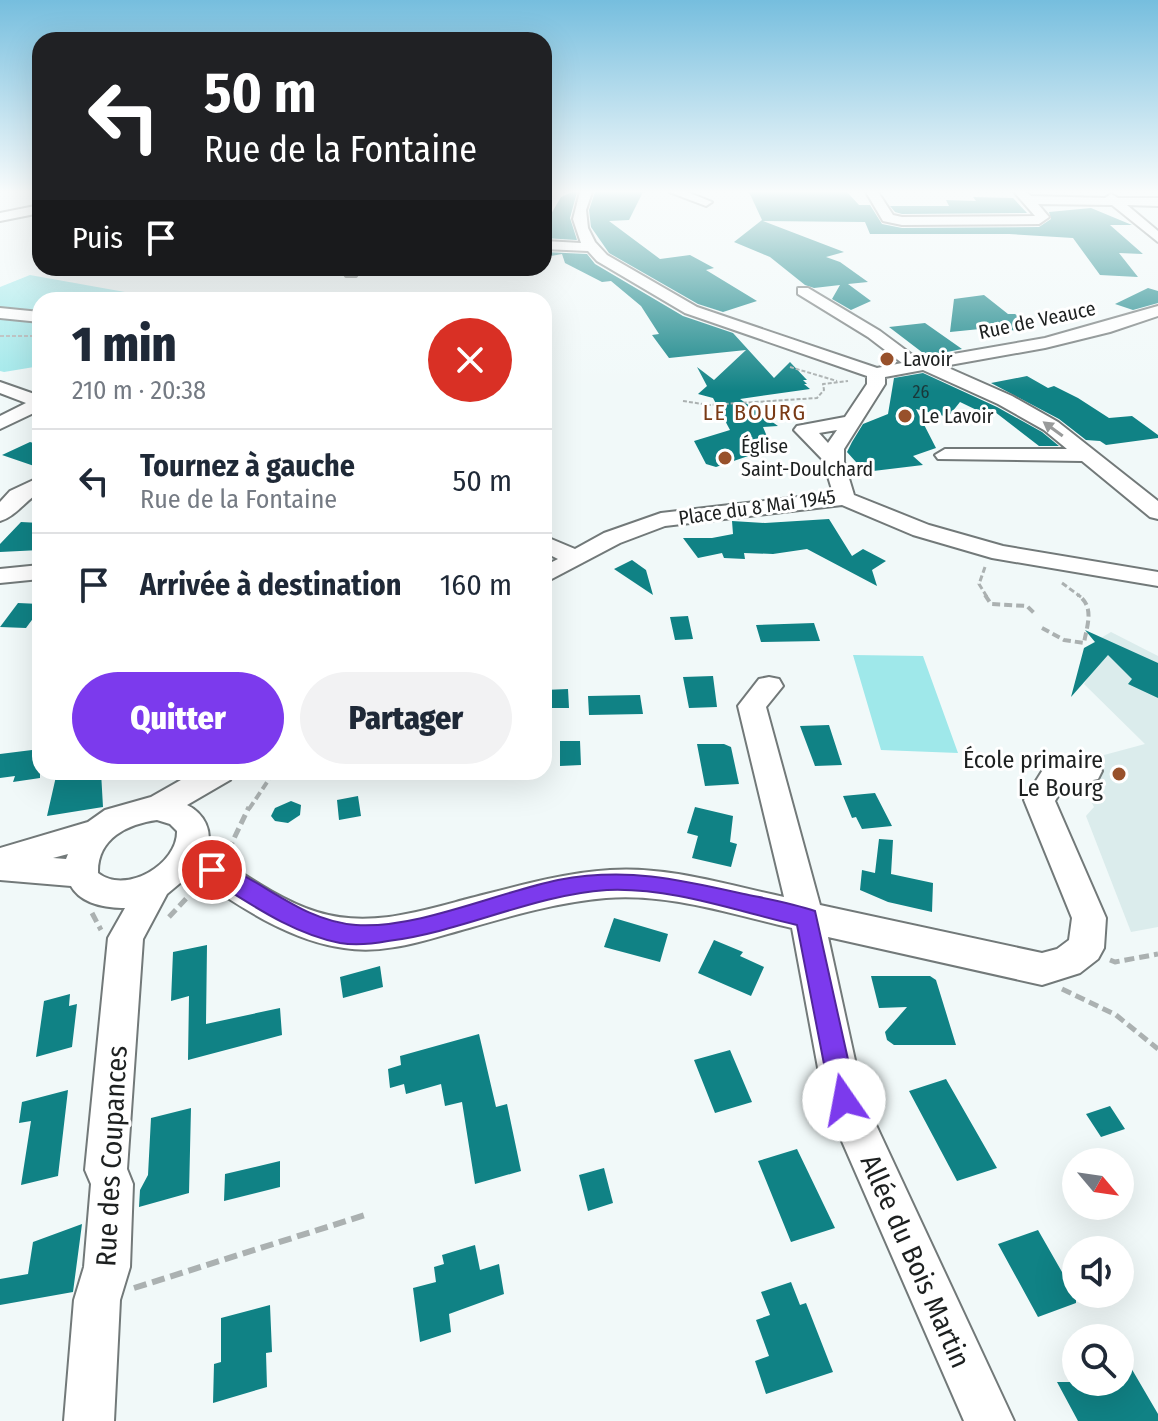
<!DOCTYPE html>
<html lang="fr">
<meta charset="utf-8">
<style>
body{margin:0;font-family:"Fira Sans Condensed",sans-serif;background:#f2f2f3;color:#1f2937;height:100vh;display:flex;flex-direction:column;font-size:30px;white-space:nowrap}
*{box-sizing:border-box;margin:0}
p{font-size:26px;color:#747a83}
.icon{flex:none;width:44px;height:44px;fill:none;stroke:currentColor;stroke-width:2;stroke-linecap:round;stroke-linejoin:round}
.map{position:relative;flex:1;overflow:hidden}
.drawer{position:absolute;left:32px;top:292px;width:520px;height:488px;display:flex;flex-direction:column;background:#fff;border-radius:24px;box-shadow:0 8px 32px #0002}
.drawer>*{flex:none}
.guide{position:absolute;left:32px;top:32px;width:520px;height:244px;border-radius:24px;box-shadow:0 8px 32px #0002;background:#202124;color:#fff;overflow:hidden}
.needle{width:52px;rotate:119deg}
.controls{position:absolute;left:1062px;top:1148px;display:grid;gap:16px}
.controls a{display:grid;place-items:center;width:72px;height:72px;border-radius:50%;background:#fff;box-shadow:0 8px 32px #0002;font-size:40px}
.pin{position:absolute;display:grid;place-items:center;width:68px;height:68px;color:#fff;margin:-34px;border:4px solid #fff;border-radius:50%;box-shadow:0 2px 8px #0007}
.me{position:absolute;width:88px;margin:-44px;rotate:348deg;stroke-linejoin:round;filter:drop-shadow(0 0 6px #0008)}
.turn{display:flex;align-items:center;gap:28px;height:168px;padding:0 40px;font-size:36px}
.turn .icon{width:104px;height:104px;stroke-width:2.5}
.turn b{display:block;font-size:56px;line-height:68px}
.then{display:flex;align-items:center;height:76px;padding:0 40px;background:#0003;gap:16px;font-size:30px}
.round{display:grid;place-items:center;flex:none;width:84px;height:84px;border-radius:42px;background:#f2f2f3}
.headline{display:flex;align-items:center;justify-content:space-between;height:136px;padding:0 40px}
h1{font-size:48px;font-weight:800;line-height:60px}
.primary-button{display:flex;gap:16px;margin-top:auto;padding:16px 40px}
.primary-button a{flex:1;height:92px;border-radius:48px;background:#7c3aed;color:#fff;font-size:32px;font-weight:800;line-height:92px;text-align:center}
.primary-button a+a{background:#f2f2f3;color:#1f2937}
ul{padding:0;list-style:none}
li{display:flex;align-items:center;gap:24px;height:104px;padding:0 40px;border-top:2px solid #e0e1e3}
li div{flex:1}
li b{display:block;font-size:30px}
li em{font-style:normal}
.map>svg:first-child{display:block}
</style>
<div class="map">
<svg width="1158" height="1421" viewBox="0 0 1158 1421">
<rect width="100%" height="100%" fill="#f1f9f9"/>
<path fill="#dbecec" d="M1111,632L1158,656V927L1131,932L1086,816L1094,807L1083,786L1078,762L1145,744L1084,684L1088,677L1084,648Z"/>
<path fill="#9fe8ea" d="M30,275L164,299L177,300H40V366L4,372L0,371V287Z
M853,655L923,656L958,753L881,750Z"/>
<path fill="#108285" d="M572,192H577L570,218L577,240L544,238V226L561,197Z
M595,192H643L629,220L609,221L660,259L690,255L714,268L706,270L757,301L723,312L698,304L609,253L591,227L589,210Z
M749,192H847L859,205H870L882,224L902,228L1039,227L1051,219L1049,212L1091,208L1132,225H1110L1143,254L1119,253L1138,277L1100,275L1073,238L1009,234H870L865,222L763,221L844,252L826,257L840,262L868,282L848,284L871,301L851,310L832,299L840,285L814,288L805,285L770,257L734,242L762,220Z
M973,197L1013,198L1027,213L902,214L895,212L890,206H949L946,200L976,201Z
M544,252L587,254L595,264L683,316L733,333L774,378L790,362L807,380H803L807,384H804L810,389L740,399L778,426L763,427L768,439L748,443L760,452L716,467L706,464L694,441L730,430L713,398L698,394L707,386L697,367L714,380L746,350L669,358L652,335L659,334L641,306L611,281L602,282L565,263L562,254L551,256Z
M1148,288L1158,291V303L1133,310L1115,304Z
M984,295L1008,314H1015L1036,328L1007,331L1000,327L950,332L954,299Z
M925,323L962,349L927,356L889,327Z
M923,373L997,407L1042,432L1059,446H1039L995,412L987,415L960,402L948,417L916,409L936,448L913,456L923,465L865,472L847,452L852,442L863,424L888,414L894,378Z
M1027,376L1048,388L1054,386L1078,398L1109,418L1132,416L1158,435V438L1106,445L1100,441L1086,440L1059,419L991,383Z
M30,442L40,445V468L2,455Z
M829,519L852,556L863,549L886,561L872,570L877,586L807,549L773,554L744,553L745,559L724,558L722,553L698,558L683,538H712L733,534L732,521L765,523Z
M21,522L40,523V550L0,552V544Z
M632,560L646,570L653,595L614,569Z
M18,603L40,604V609L26,628L0,627Z
M688,616L693,639L675,640L670,617Z
M814,623L820,641L761,642L756,625Z
M1085,630L1158,663V698L1128,684L1132,679L1108,655L1071,697L1084,648L1095,642Z
M713,676L717,707L689,708L683,677Z
M568,689L569,708H544V690Z
M640,695L643,714L589,715L588,696Z
M829,725L842,765L815,766L800,726Z
M560,741H580L581,765L560,766Z
M697,744H724L731,747L739,784L705,786Z
M40,749V778L13,782L15,776L0,778V754Z
M57,772H101L103,807L47,816Z
M875,793L892,826L862,829L856,817L852,818L843,796Z
M358,796L361,816L339,820L337,800Z
M291,801L301,805L300,815L288,823L275,821L271,816L275,808Z
M695,807L733,816L730,842L737,844L731,867L692,858L698,836L687,833Z
M879,839L893,840L891,874L933,883L932,912L888,902L860,890L862,870L875,873Z
M614,918L668,934L660,962L604,947Z
M714,940L743,952L740,956L764,967L751,996L698,973Z
M207,945L206,1024L280,1008L282,1035L188,1060L189,996L171,1001L173,952Z
M380,966L383,987L343,998L340,977Z
M871,976H930L936,980L956,1045H894L887,1040L885,1032L907,1007L879,1008Z
M70,994L69,1006L77,1004L72,1047L36,1057L44,1001Z
M479,1034L496,1107L507,1104L521,1171L475,1184L462,1102L445,1106L441,1084L406,1094L404,1084L390,1088L388,1069L401,1065L400,1056Z
M730,1050L752,1102L715,1113L694,1060Z
M946,1079L997,1168L957,1181L909,1091Z
M68,1090L58,1176L21,1185L31,1121L19,1123L22,1102Z
M1110,1106L1125,1129L1101,1137L1086,1114Z
M191,1108L189,1193L139,1207L140,1190L148,1175L151,1118Z
M797,1149L835,1228L791,1242L758,1161Z
M280,1161V1187L224,1201L225,1174Z
M604,1168L613,1203L588,1211L579,1175Z
M82,1224L73,1292L0,1305V1279L28,1274L33,1242Z
M1038,1230L1062,1272L1076,1267V1303L1038,1317L998,1244Z
M475,1245L480,1270L499,1264L504,1294L449,1314L451,1332L420,1342L413,1288L436,1282L434,1267L444,1264L442,1255Z
M791,1282L800,1305L806,1303L833,1372L766,1394L755,1361L769,1356L756,1320L770,1315L761,1292Z
M270,1305L272,1352L266,1353L267,1387L213,1403L214,1364L221,1362V1318Z
M1120,1349L1158,1414V1421H1078L1057,1382H1120Z"/>
<g fill="none" stroke-linecap="round" stroke-linejoin="round">
<defs>
<path id="minor" d="M580,192H592L586,210L588,228L595,242L607,255L697,307L877,368L902,363L868,337L798,294V288H808L880,331L919,360L1045,338L1158,306V316L1110,332L1045,348L944,366L1012,396L1058,422L1158,501V519L1150,517L1082,461L938,459L935,455L945,449H1067L1044,430L998,404L923,370L885,377V384L844,449V462L854,495L929,525L1003,546L1158,572V586L992,558L913,535L842,505L665,526L620,543L544,583V566L558,559L544,552V536L575,549L604,533L661,513L833,493L823,460L794,430L797,426L845,417L867,384V376L685,313L597,261L588,251L544,249V241L581,243L573,219ZM837,430L828,443L819,433Z
M669,192H687L712,202L706,206Z
M866,192H878L893,215L902,217L1035,216L1014,192H1026L1031,196L1105,198L1111,194L1118,198H1158V206L1127,205L1158,231V242L1112,205L1038,204L1049,217L1039,224L902,225L883,221Z
M40,205V213L0,221V213Z
M341,268H355L358,273L356,276H346Z
M0,308L40,312V322L0,318Z
M0,382L40,396V410L0,429V416L26,403L0,393Z
M40,477V492C26,500 15,517 0,521V502L10,491Z
M40,565V579L0,583V569Z
M769,677L779,679L783,686L766,707L820,905L1042,953L1057,949L1069,940L1072,918L1024,800L1044,768L1087,760L1098,763L1102,771L1098,779L1064,786L1055,801L1106,918L1104,948L1098,959L1080,973L1042,985L828,937L863,1097L1014,1421H964L824,1100L792,928C731,914 669,893 606,898C559,902 514,915 469,928C428,939 387,955 344,948C287,940 238,905 191,874L167,894L143,939L127,1169L133,1184L130,1267L120,1300L114,1421H64L74,1300L84,1267L91,1184L85,1170L108,938L125,908C106,908 81,904 71,886L0,880V848L88,822L105,810L151,797L195,772H234L230,780L187,805C204,813 214,832 206,850C241,872 277,899 317,912C368,928 418,912 467,899C514,887 562,873 610,870C669,866 727,885 784,897L738,706L759,679ZM157,820L170,824L177,831C178,864 126,895 98,873C97,839 127,824 157,820ZM68,854L66,859L53,858Z"/>
</defs>
<use href="#minor" stroke="#727979" stroke-width="4"/>
<path stroke="#abb1b1" stroke-width="2" stroke-dasharray="4 2" stroke-linecap="butt" d="M0,336H40
M790,367L837,381
M683,401L709,405L817,398L824,390L823,384L848,381"/>
<path stroke="#abb1b1" stroke-width="3" stroke-dasharray="6 3" stroke-linecap="butt" d="M985,567L979,584L987,597
M1062,583L1081,597"/>
<path stroke="#abb1b1" stroke-width="4" stroke-dasharray="8 4" stroke-linecap="butt" d="M985,595L991,604L1027,606L1036,615
M1042,628L1064,640L1084,643C1087,625 1095,607 1078,595
M249,809L274,772"/>
<path stroke="#abb1b1" stroke-width="5" stroke-dasharray="10 5" stroke-linecap="butt" d="M228,851L249,807
M92,913L101,930
M169,917L196,888
M1110,960L1115,962L1158,954
M1062,989L1116,1015L1158,1049"/>
<path stroke="#abb1b1" stroke-width="6" stroke-dasharray="13 6" stroke-linecap="butt" d="M134,1288L365,1215"/>
<use href="#minor" fill="#fff" fill-rule="evenodd"/>
</g>
<defs><path id="oneway-solid" d="M-6-.8H1V-3.2L6.5 0L1 3.2V.8H-6Z" transform="scale(2)"/></defs>
<use fill="#999b9b" href="#oneway-solid" transform="translate(1053 429) rotate(-144)"/>
<linearGradient id="sky" x2="0" y2="1"><stop stop-color="#76bede"/><stop offset="0.49" stop-color="#f9fcfc"/><stop offset="1" stop-color="#f9fcfc" stop-opacity="0"/></linearGradient>
<rect width="1158" height="391" fill="url(#sky)"/>
<path fill="#7c3aed" stroke="#51269a" stroke-width="2" d="M212,861C263,879 300,921 356,925C417,929 496,893 558,880C626,867 678,879 744,894C768,899 792,903 815,911L857,1100L853,1109L844,1113L834,1109L831,1100L797,925C736,911 670,887 607,890C532,895 462,932 388,941C372,944 357,946 340,943C290,933 248,902 205,876L202,870L205,864Z"/>
<g fill="#98512b" stroke="#fff" stroke-width="3">
<circle cx="887" cy="359" r="8"/>
<circle cx="905" cy="416" r="8"/>
<circle cx="725" cy="458" r="8"/>
<circle cx="1119" cy="774" r="8"/>
</g>
<g text-anchor="middle" stroke-width="6" stroke-linejoin="round" paint-order="stroke">
<g font-size="18" fill="#1a3839">
<text x="921" y="398">26</text>
</g>
<g font-size="20" fill="#1d2020" stroke="#fff">
<text transform="translate(1037 320) rotate(-12)" y="7">Rue de Veauce</text>
<text transform="translate(757 507) rotate(-8)" y="7">Place du 8 Mai 1945</text>
</g>
<g font-size="20" fill="#1d2020" stroke="#fff" text-anchor="start">
<text x="903" y="366">Lavoir</text>
<text x="921" y="423">Le Lavoir</text>
<text x="741" y="453">Église<tspan x="741" dy="23">Saint-Doulchard</tspan></text>
</g>
<g font-size="22" letter-spacing="2" fill="#793a16" stroke="#fff">
<text x="755" y="420">LE BOURG</text>
</g>
<g font-size="24" fill="#1d2020" stroke="#fff" text-anchor="end">
<text x="1103" y="768">École primaire<tspan x="1103" dy="28">Le Bourg</tspan></text>
</g>
<g font-size="28" fill="#1d2020" stroke="#fff">
<text transform="translate(111 1156) rotate(-87)" y="10">Rue des Coupances</text>
<text transform="translate(916 1261) rotate(66)" y="10">Allée du Bois Martin</text>
</g>
</g>
</svg>
<div class="controls">
<a><svg class="needle" viewBox="-14 -14 28 28"><path d="M0-13l5 13h-10z" fill="#e53935"/><path d="M0 13l5-13h-10z" fill="#747a83"/></svg></a>
<a><svg class="icon" aria-label="sound" viewBox="0 0 24 24"><path d="M4 9h4l5-4v14l-5-4H4zM17 9q2 3 0 6"/></svg></a>
<a><svg class="icon" aria-label="search" viewBox="0 0 24 24"><circle cx="10" cy="10" r="6"/><path d="M15 15l6 6"/></svg></a>
</div>
<div class="pin" style="left:212px;top:870px;background:#d93025"><svg class="icon" aria-label="arrive" viewBox="0 0 24 24"><path d="M6 21V4h12l-3 4 3 4H6"/></svg></div>
<svg class="me" style="left:844px;top:1100px" viewBox="-20 -20 40 40"><circle r="19" fill="#fff"/><path d="M0-13L10 11 0 6-10 11z" fill="#7c3aed"/></svg>
<div class="guide">
<div class="turn"><svg class="icon" aria-label="left" viewBox="0 0 24 24"><path d="M17 20v-9H6M10 6l-5 5 5 5"/></svg><div><b>50 m</b>Rue de la Fontaine</div></div>
<div class="then">Puis<svg class="icon" aria-label="arrive" viewBox="0 0 24 24"><path d="M6 21V4h12l-3 4 3 4H6"/></svg></div>
</div>
<section class="drawer">
<div class="headline"><div><h1>1 min</h1><p>210 m · 20:38</p></div><a class="round" style="background:#d93025;color:#fff"><svg class="icon" aria-label="close" viewBox="0 0 24 24"><path d="M6 6l12 12M18 6L6 18"/></svg></a></div>
<ul>
<li><svg class="icon" aria-label="left" viewBox="0 0 24 24"><path d="M17 20v-9H6M10 6l-5 5 5 5"/></svg><div><b>Tournez à gauche</b><p>Rue de la Fontaine</p></div><em>50 m</em></li>
<li><svg class="icon" aria-label="arrive" viewBox="0 0 24 24"><path d="M6 21V4h12l-3 4 3 4H6"/></svg><div><b>Arrivée à destination</b></div><em>160 m</em></li>
</ul>
<div class="primary-button"><a>Quitter</a><a>Partager</a></div>
</section>
</div>
